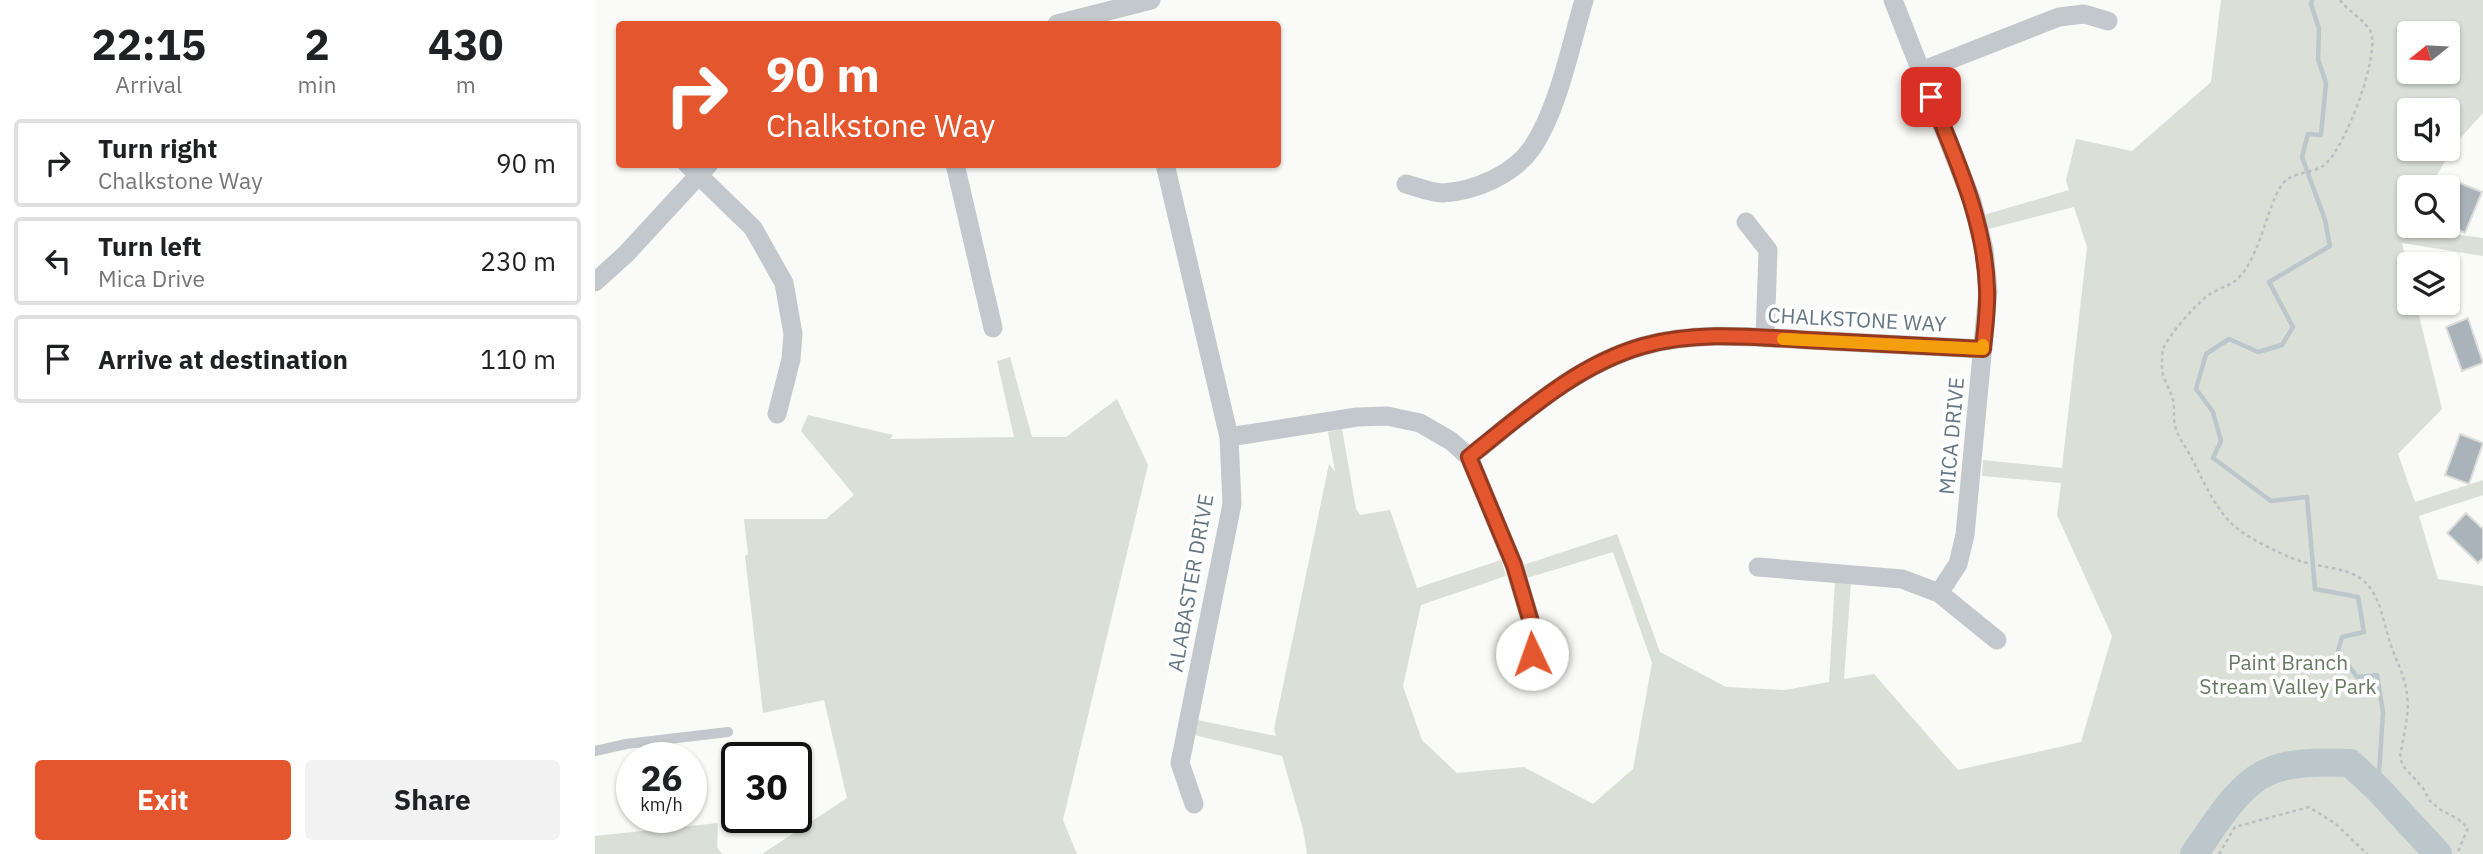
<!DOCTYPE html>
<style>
body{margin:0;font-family:"IBM Plex Sans",sans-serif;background:#f2f2f2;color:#202124;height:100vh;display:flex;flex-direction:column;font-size:26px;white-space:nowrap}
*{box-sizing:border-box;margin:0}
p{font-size:23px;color:#757577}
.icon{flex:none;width:38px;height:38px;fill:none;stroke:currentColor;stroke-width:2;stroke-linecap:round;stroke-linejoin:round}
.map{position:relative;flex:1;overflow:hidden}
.sheet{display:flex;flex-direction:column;background:#fff;width:595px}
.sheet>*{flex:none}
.hud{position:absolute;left:21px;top:21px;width:665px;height:147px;border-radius:7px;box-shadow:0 2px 5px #0004;background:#e4572e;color:#fff;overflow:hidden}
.needle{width:46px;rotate:252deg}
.fabs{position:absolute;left:1802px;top:21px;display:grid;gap:14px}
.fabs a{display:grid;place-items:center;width:63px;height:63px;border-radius:7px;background:#fff;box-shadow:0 2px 5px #0004;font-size:35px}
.speed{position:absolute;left:21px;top:742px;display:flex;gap:14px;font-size:35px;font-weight:700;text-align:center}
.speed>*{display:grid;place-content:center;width:91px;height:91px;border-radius:50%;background:#fff;box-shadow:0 2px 5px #0004;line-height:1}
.speed small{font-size:18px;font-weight:400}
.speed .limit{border:4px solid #111;border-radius:10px;background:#fff;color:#111}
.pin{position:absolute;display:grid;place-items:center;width:60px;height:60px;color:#fff;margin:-30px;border-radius:14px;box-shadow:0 4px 10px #0006}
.me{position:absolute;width:77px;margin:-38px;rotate:357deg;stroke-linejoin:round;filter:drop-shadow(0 0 5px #0008)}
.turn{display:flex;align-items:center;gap:24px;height:147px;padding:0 35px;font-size:32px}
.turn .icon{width:91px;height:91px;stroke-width:2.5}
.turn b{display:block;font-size:49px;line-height:60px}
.eta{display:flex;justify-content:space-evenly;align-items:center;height:119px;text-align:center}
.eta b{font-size:42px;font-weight:800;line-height:49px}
.primary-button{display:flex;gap:14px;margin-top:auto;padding:14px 35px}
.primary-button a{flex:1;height:80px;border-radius:7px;background:#e4572e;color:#fff;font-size:28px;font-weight:800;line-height:80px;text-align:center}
.primary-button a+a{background:#f2f2f2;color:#202124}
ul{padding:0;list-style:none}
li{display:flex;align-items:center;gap:21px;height:88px;margin:0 14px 10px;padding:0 21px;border:4px solid #e0e0e0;border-radius:7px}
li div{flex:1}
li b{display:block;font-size:26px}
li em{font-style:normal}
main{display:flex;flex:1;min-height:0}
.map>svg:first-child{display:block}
</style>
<main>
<section class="sheet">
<div class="eta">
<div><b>22:15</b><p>Arrival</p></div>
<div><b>2</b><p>min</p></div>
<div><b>430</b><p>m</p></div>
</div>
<ul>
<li><svg class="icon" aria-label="right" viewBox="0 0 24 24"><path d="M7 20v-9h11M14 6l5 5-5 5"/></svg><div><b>Turn right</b><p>Chalkstone Way</p></div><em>90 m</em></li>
<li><svg class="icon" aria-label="left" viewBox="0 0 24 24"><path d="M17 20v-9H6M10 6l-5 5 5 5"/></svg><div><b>Turn left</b><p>Mica Drive</p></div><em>230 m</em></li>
<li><svg class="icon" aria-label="arrive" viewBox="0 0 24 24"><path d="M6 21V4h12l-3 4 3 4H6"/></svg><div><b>Arrive at destination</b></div><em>110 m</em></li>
</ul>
<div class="primary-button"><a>Exit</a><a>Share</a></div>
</section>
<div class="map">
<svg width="1888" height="854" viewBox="0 0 1888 854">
<rect width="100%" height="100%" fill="#fafaf8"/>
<path fill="#dadfd7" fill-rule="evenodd" d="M1626,0H1888V113L1860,144L1835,187H1815V222L1812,228L1888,238V256L1807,243L1815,276V303H1821L1847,409L1803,454L1820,502L1888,480V495L1824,516L1843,579L1888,586V854H712L708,829L687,756L599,735L602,720L681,736L679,729L734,464L740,472L733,432L747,429L761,509L765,515L795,510L822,588L906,560L911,576L826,605L808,686L827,740L862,773L929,767L998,804L1038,769L1057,663L1018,552L932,578L928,565L1022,534L1065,652L1131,687L1190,690L1234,682L1240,581L1256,583L1249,679L1279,674L1363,770L1486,742L1517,636L1462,515L1466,483L1387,476L1388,460L1467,468L1492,247L1479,207L1393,229L1389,215L1474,190L1471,180L1481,139L1537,151L1616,82ZM1815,33H1853V72H1815ZM1815,110H1853V149H1815Z
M415,357L437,437H471L522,399L553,465L468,820L482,854H167L252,798L229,700L168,713L150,556L153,554L149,519H231L259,495L206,431L213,415L298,435L295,439L419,437L402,361Z
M123,823L122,847L127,854H0V836Z"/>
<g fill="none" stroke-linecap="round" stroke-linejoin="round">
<path stroke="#bbc7cb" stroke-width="4.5" d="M1717,0L1716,4L1724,29L1723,59L1731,83L1726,135L1713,134L1707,157L1730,220L1735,246L1674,282L1698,327L1687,345L1663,352L1634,339L1611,354L1601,389L1618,412L1626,441L1618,458L1676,501L1712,497L1720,589L1763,597L1769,632L1747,637L1743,651L1762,677L1782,675L1788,712L1783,789"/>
<path stroke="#bbc7cb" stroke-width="28" d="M1599,854C1619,827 1642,784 1675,771C1697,761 1732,762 1755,763L1783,789L1843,854"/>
</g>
<path fill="#aab3b9" stroke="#dcdcda" stroke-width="2" d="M1860,181L1887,192L1870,233L1853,225V198Z
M1853,265H1861L1863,304L1838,306V303H1853Z
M1873,318L1888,363L1867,371L1851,327Z
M1865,434L1888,443L1874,484L1850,475Z
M1871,513L1888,529V558L1883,563L1852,533Z"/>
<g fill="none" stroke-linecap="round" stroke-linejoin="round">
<path stroke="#bbbfc2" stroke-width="2.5" stroke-dasharray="3.5 3.5" stroke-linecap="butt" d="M1745,0C1753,11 1768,19 1775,30C1787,52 1749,152 1728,166C1716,174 1694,172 1686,186C1670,212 1664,262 1640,281C1632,287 1621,289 1612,296C1600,306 1574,334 1568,349C1567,353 1567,360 1567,365C1566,377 1575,388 1578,400C1580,408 1578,417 1580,426C1583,438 1592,448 1597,459C1608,480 1618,504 1635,522C1648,536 1677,549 1694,557C1715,567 1747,566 1765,578C1785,592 1787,618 1794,639C1799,658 1810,674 1812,694C1815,714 1808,737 1805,757L1808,766L1828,788L1835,801L1846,810L1863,819L1873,828L1862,854
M1624,854L1640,827L1714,807L1741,824L1772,854"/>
<path stroke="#c3c8cc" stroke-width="10" d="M0,751L31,744L133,732"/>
<path stroke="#c3c8cc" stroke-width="19" d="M1298,0L1377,201L1389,249L1393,291L1370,535L1363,564L1344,593
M462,24L556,0
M1326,71L1464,17L1489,14L1513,21
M92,164L158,228L189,283L198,334L196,359L182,414
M360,164L398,328
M570,164L634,437L637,504L585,763L599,804
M811,184C822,187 837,193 848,193C880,191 918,175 937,148C963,110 976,44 989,0
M1151,222L1173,250L1170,338
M0,282L31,254L114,164
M634,437L762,417L792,416L825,423L856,441L874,457L919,565L941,639L937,654L925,666
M874,457C927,415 981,365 1048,346C1101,331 1158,337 1212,340C1271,343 1329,346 1388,349
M1163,567L1307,579L1344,593L1402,640"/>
</g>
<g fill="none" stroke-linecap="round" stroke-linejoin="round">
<defs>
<path id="route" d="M937,654L941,639L919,565L874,457C927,415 981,365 1048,346C1101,331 1158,337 1212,340C1271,343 1329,346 1388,349C1390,329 1393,309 1392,289C1390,221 1361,159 1336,97"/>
</defs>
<use href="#route" stroke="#94391e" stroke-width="18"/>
<use href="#route" stroke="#e4572e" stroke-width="12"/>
<path stroke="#f59e0b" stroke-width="12" d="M1188,339L1388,349V345"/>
</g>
<g text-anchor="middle" stroke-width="7" stroke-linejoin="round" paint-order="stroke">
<g font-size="21" fill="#657683" stroke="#fff">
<text transform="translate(1262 320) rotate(3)" y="7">CHALKSTONE WAY</text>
<text transform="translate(1357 436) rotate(-85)" y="7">MICA DRIVE</text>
<text transform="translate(596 583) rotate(-80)" y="7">ALABASTER DRIVE</text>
</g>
<g font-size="21" fill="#687a64" stroke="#fff">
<text x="1693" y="670">Paint Branch<tspan x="1693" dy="24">Stream Valley Park</tspan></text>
</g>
</g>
</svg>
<div class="fabs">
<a><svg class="needle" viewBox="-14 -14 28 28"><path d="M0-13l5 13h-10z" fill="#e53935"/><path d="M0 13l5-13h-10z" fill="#757577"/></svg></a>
<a><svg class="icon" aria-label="sound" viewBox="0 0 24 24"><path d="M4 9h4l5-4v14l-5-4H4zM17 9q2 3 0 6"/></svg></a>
<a><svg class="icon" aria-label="search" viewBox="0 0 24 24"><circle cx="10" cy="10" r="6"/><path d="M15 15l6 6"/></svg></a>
<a><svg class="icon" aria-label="layers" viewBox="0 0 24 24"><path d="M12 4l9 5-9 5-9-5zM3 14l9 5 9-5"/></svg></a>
</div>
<div class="speed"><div>26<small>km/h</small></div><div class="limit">30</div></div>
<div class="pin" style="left:1336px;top:97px;background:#d93025"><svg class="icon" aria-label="arrive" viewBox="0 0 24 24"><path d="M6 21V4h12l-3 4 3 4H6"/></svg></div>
<svg class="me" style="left:937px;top:654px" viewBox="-20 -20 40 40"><circle r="19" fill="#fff"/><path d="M0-13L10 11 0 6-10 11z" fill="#e4572e"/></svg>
<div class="hud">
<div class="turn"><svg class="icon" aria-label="right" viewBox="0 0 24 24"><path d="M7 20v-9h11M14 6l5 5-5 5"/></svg><div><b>90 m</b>Chalkstone Way</div></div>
</div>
</div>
</main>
